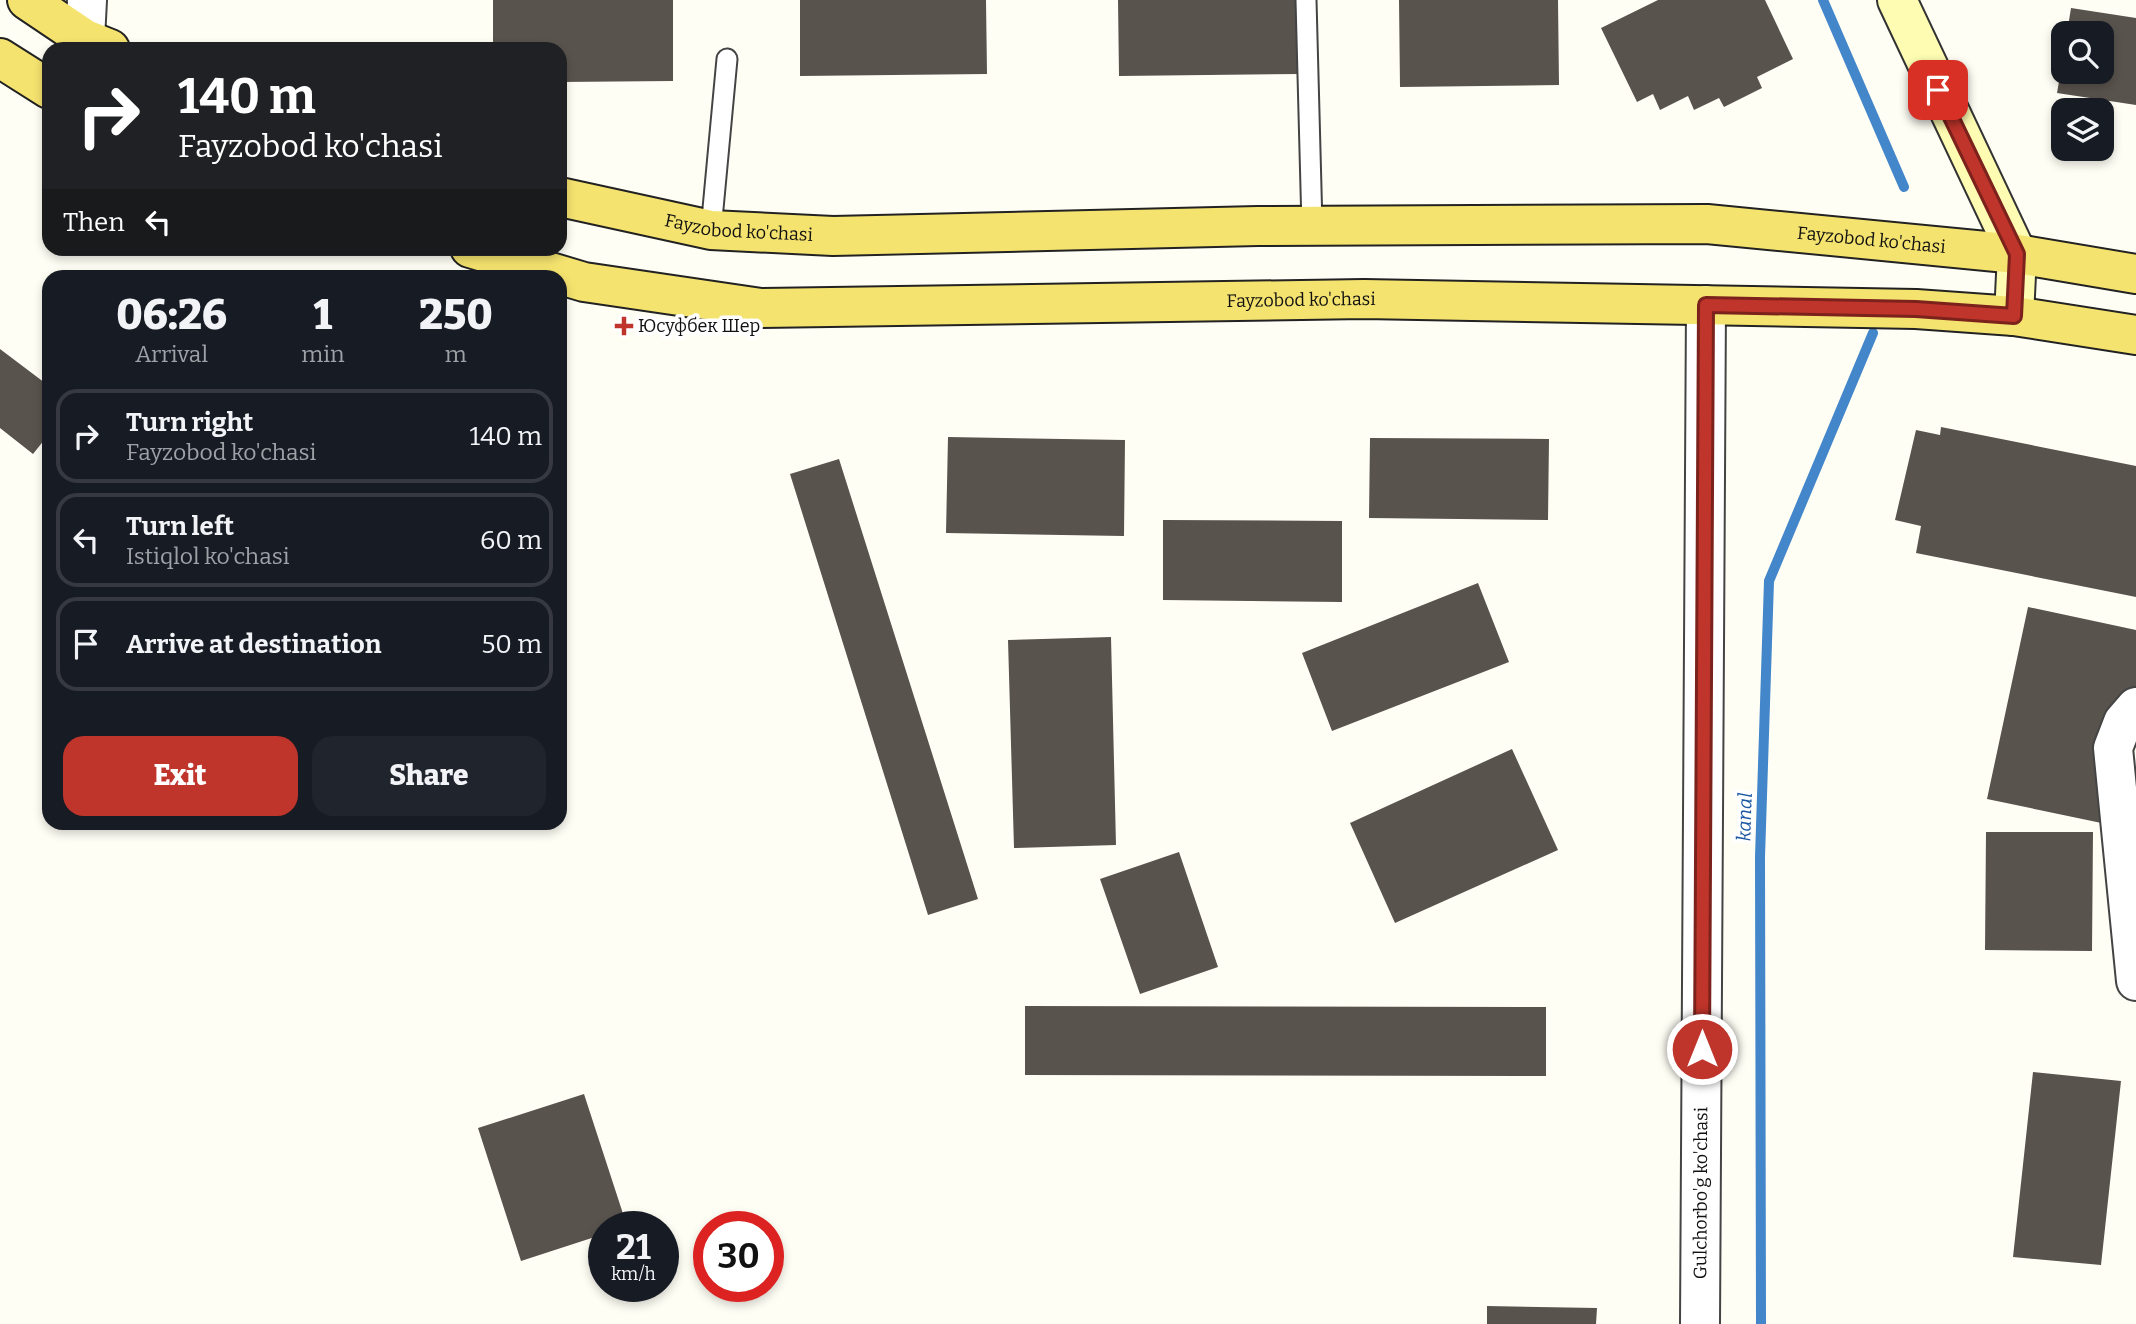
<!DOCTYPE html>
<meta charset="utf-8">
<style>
body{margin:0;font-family:Bitter,serif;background:#20242c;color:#f1f3f6;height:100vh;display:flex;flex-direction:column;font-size:26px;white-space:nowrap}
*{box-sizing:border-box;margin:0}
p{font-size:23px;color:#9ea1a6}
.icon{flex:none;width:38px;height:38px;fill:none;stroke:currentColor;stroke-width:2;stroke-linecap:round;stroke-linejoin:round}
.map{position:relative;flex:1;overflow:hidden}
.drawer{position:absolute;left:42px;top:270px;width:525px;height:560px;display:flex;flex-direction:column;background:#171b24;border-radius:21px;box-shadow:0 4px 10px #0003}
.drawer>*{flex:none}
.banner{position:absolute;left:42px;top:42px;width:525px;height:214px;border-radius:21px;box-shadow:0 4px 10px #0003;background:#202124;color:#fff;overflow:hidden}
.fabs{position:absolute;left:2051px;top:21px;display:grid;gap:14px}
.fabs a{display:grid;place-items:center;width:63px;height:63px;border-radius:14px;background:#171b24;box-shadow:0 4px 10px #0003;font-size:35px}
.speed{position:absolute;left:588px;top:1211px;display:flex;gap:14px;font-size:35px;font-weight:700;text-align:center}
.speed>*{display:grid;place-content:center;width:91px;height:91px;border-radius:50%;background:#171b24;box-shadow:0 4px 10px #0003;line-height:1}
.speed small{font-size:18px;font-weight:400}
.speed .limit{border:10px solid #d22;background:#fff;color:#111}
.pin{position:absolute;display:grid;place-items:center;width:60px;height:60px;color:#fff;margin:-30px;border-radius:14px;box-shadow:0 4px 10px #0006}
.me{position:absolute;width:77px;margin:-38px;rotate:0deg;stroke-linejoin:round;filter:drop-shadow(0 0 5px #0008)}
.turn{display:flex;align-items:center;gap:24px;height:147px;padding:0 21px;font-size:32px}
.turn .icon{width:91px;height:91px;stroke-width:2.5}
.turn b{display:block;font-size:49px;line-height:60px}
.then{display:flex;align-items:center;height:66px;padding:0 21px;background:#0003;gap:14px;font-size:26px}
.eta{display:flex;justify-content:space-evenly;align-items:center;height:119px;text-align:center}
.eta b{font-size:42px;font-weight:800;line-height:49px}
.cta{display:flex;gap:14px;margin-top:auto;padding:14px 21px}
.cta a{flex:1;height:80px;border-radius:21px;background:#bf342b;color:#fff;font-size:28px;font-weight:800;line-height:80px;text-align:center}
.cta a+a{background:#20242c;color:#f1f3f6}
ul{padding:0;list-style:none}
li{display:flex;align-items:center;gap:21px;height:94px;margin:0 14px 10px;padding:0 7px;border:4px solid #363941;border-radius:21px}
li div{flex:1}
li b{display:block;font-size:26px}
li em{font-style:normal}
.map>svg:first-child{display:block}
</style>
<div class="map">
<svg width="2136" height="1324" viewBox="0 0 2136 1324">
<rect width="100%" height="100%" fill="#fffef5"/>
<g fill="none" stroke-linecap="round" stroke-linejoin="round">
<path stroke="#4386ca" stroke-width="10" d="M1823,0L1904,187
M1761,1324L1760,857L1769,581L1873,333"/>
</g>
<path fill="#59534d" d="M493,0H673V81L560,82V49H493Z
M800,0H986L987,74L800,76Z
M1118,0H1300V74L1119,76Z
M1399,0H1558L1559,85L1400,87Z
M1658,0H1765L1793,59L1757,77L1762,88L1724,107L1719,98L1694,110L1688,96L1660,110L1653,94L1637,102L1601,28Z
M2071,8L2136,18V105L2057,93L2062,64L2063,72H2102V33H2067Z
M0,349L49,386V434L33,454L0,428Z
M1941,427L2136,466V597L1916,553L1921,526L1895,520L1916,430L1940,435Z
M948,437L1125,440L1124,536L946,533Z
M1370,438L1549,439L1548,520L1369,518Z
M839,459L978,899L928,915L790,474Z
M1163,520L1342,521V602L1163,600Z
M1478,583L1509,662L1332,731L1302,653Z
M2028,607L2136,630V707L2111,825L1987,799Z
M1111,637L1116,845L1014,848L1008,640Z
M1512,749L1558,850L1395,923L1350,823Z
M1986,832H2093L2092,951L1985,950Z
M1179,852L1218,967L1140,994L1100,879Z
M1025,1006L1546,1007V1076L1025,1075Z
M2033,1072L2121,1081L2101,1265L2013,1257Z
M584,1094L627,1226L604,1227V1234L521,1261L478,1128Z
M1487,1306L1597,1308L1596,1324H1487Z"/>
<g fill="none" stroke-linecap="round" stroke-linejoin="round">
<defs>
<path id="lane" d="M1306,0L1312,226
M711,230L727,59"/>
<g id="street">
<path d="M85,39L87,0"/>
<path d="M2136,707L2123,722L2113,748L2136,981"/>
<path id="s1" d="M1700,1324L1706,305"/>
</g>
<path id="secondary" d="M1897,0L2017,254L2014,316"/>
<g id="primary">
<path d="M27,0L85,39L110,49"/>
<path d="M0,58L49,89"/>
<path id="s2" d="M560,197L711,230L833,236L1258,226L1707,224L2017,254L2136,274"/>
<path id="s3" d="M470,248L584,282L761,308L1364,299L1916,309L2014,316L2136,335"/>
</g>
</defs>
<use href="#lane" stroke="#444" stroke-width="23"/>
<use href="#street" stroke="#444" stroke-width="42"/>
<use href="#secondary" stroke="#333" stroke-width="42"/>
<use href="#primary" stroke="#222" stroke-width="42"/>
<use href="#lane" stroke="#fff" stroke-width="19"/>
<use href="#street" stroke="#fff" stroke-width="38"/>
<use href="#secondary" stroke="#fdfcb2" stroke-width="38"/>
<use href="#primary" stroke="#f5e36f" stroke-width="38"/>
</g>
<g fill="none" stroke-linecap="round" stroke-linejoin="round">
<defs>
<path id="route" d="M1702,1049L1706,305L1916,309L2014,316L2017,254L1938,90"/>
</defs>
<use href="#route" stroke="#7c221c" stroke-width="18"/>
<use href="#route" stroke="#bf342b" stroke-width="12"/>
</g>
<path fill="#bf342b" stroke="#fff" stroke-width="2.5" d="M620.5 315.5h7v7h7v7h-7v7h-7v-7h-7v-7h7z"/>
<g text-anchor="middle" stroke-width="7" stroke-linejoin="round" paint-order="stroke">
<g font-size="18" fill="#111" stroke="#fff">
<text dy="6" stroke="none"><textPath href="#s2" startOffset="182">Fayzobod ko'chasi</textPath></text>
<text dy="6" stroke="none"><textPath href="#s2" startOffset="1316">Fayzobod ko'chasi</textPath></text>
<text dy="6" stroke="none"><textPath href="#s3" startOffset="838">Fayzobod ko'chasi</textPath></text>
<text dy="6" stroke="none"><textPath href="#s1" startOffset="131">Gulchorbo'g ko'chasi</textPath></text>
</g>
<g font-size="18" fill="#111" stroke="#fff" text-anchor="start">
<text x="638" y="332">Юсуфбек Шер</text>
</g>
<g font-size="19" font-style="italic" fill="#1b58a1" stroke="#fff">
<text transform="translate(1744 817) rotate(-88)" y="7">kanal</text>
</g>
</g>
</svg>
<div class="fabs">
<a><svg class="icon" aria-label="search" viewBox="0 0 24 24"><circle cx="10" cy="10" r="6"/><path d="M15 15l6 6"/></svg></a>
<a><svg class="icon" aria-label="layers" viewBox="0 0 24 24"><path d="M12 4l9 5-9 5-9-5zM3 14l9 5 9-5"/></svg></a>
</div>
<div class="speed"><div>21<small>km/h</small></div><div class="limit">30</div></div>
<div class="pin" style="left:1938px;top:90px;background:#d93025"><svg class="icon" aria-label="arrive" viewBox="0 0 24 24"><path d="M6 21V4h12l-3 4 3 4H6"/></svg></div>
<svg class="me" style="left:1702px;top:1049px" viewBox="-20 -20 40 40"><circle r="17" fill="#bf342b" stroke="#fff" stroke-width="3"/><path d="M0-11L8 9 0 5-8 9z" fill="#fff"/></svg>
<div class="banner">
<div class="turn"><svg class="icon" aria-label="right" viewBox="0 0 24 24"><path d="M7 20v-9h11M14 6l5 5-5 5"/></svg><div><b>140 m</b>Fayzobod ko'chasi</div></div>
<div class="then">Then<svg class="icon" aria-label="left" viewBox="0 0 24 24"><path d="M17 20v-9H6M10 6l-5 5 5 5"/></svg></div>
</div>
<section class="drawer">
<div class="eta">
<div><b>06:26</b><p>Arrival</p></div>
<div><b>1</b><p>min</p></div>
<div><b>250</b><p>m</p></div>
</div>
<ul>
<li><svg class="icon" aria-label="right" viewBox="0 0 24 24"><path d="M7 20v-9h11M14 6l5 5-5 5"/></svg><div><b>Turn right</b><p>Fayzobod ko'chasi</p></div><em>140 m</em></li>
<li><svg class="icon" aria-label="left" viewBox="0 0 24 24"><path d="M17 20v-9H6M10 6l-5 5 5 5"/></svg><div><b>Turn left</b><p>Istiqlol ko'chasi</p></div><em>60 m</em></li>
<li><svg class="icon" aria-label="arrive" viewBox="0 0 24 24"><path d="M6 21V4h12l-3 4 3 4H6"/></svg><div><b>Arrive at destination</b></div><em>50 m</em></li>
</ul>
<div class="cta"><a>Exit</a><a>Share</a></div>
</section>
</div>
